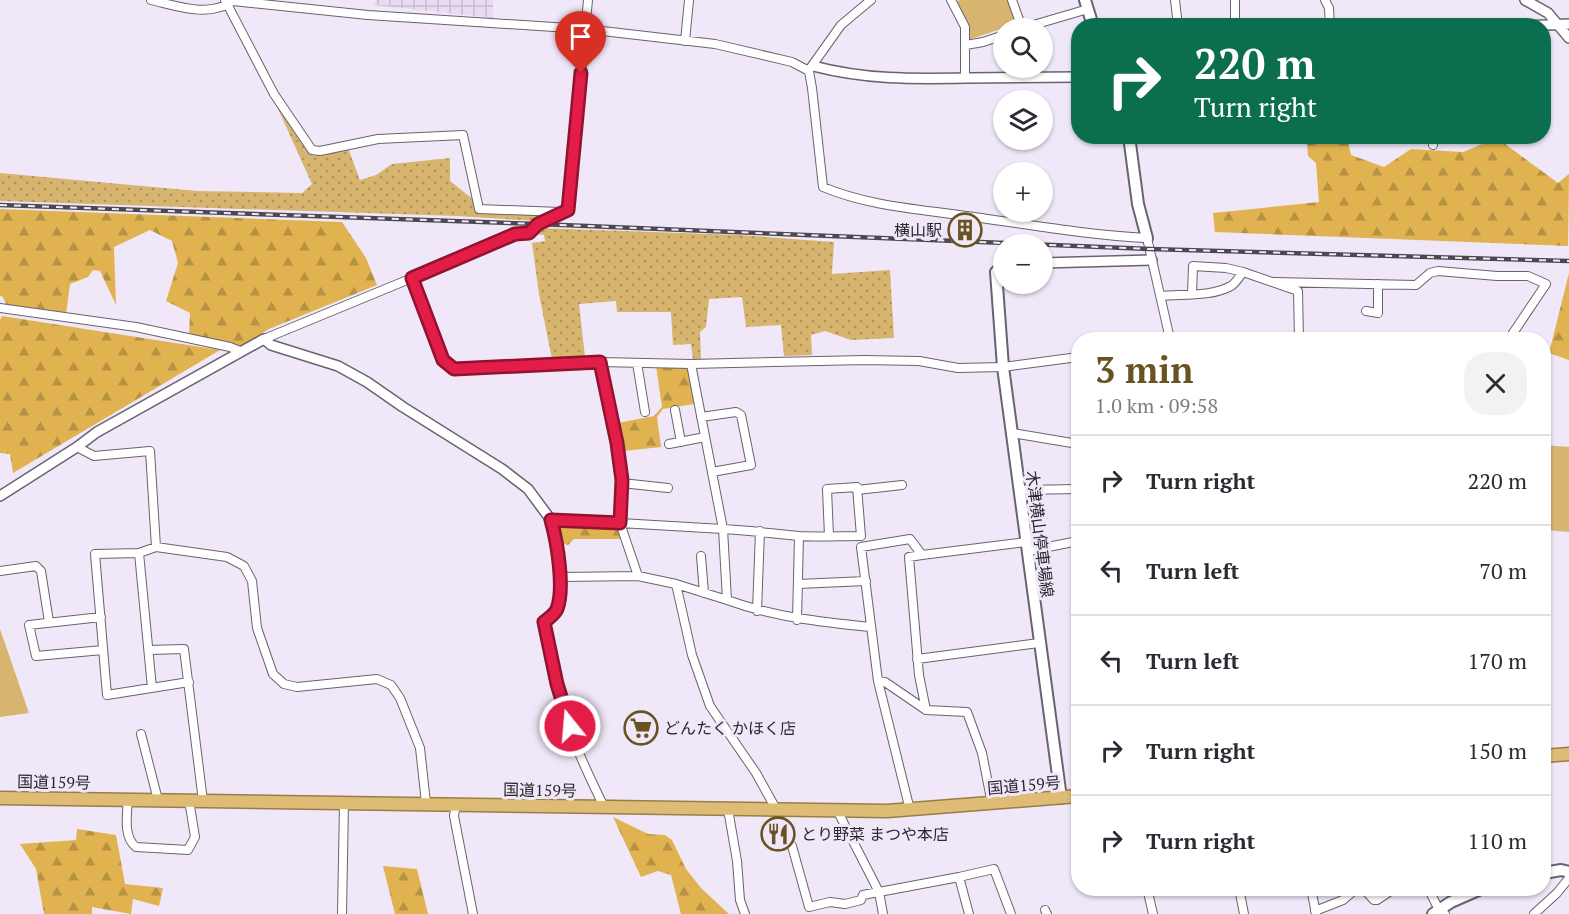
<!DOCTYPE html>
<meta charset="utf-8">
<style>
body{margin:0;font-family:"PT Serif","Noto Sans JP",serif;background:#f2f2f3;color:#2b2b33;height:100vh;display:flex;flex-direction:column;font-size:22px;white-space:nowrap}
*{box-sizing:border-box;margin:0}
p{font-size:20px;color:#7c7c81}
.icon{flex:none;width:33px;height:33px;fill:none;stroke:currentColor;stroke-width:2;stroke-linecap:round;stroke-linejoin:round}
.map{position:relative;flex:1;overflow:hidden}
.drawer{position:absolute;left:1071px;top:332px;width:480px;height:564px;display:flex;flex-direction:column;background:#fff;border-radius:24px;box-shadow:0 2px 4px #0004}
.drawer>*{flex:none}
.guide{position:absolute;left:1071px;top:18px;width:480px;height:126px;border-radius:24px;box-shadow:0 2px 4px #0004;background:#0b6e4f;color:#fff;overflow:hidden}
.controls{position:absolute;left:993px;top:18px;display:grid;gap:12px}
.controls a{display:grid;place-items:center;width:60px;height:60px;border-radius:50%;background:#fff;box-shadow:0 2px 4px #0004;font-size:30px}
.pin{position:absolute;display:grid;place-items:center;width:51px;height:51px;color:#fff;margin:-62px -26px;border-radius:50% 50% 50% 0;rotate:-45deg;box-shadow:0 0 6px #0007}
.pin .icon{rotate:45deg}
.me{position:absolute;width:66px;margin:-33px;rotate:343deg;stroke-linejoin:round;filter:drop-shadow(0 0 4px #0008)}
.turn{display:flex;align-items:center;gap:21px;height:126px;padding:0 24px;font-size:27px}
.turn .icon{width:78px;height:78px;stroke-width:2.5}
.turn b{display:block;font-size:42px;line-height:51px}
.round{display:grid;place-items:center;flex:none;width:63px;height:63px;border-radius:24px;background:#f2f2f3}
.headline{display:flex;align-items:center;justify-content:space-between;height:102px;padding:0 24px}
h1{font-size:36px;font-weight:700;line-height:45px;color:#695323}
ul{padding:0;list-style:none}
li{display:flex;align-items:center;gap:18px;height:90px;padding:0 24px;border-top:2px solid #e1e1e2}
li div{flex:1}
li b{display:block;font-size:22px}
li em{font-style:normal}
.map>svg:first-child{display:block}
</style>
<div class="map">
<svg width="1569" height="914" viewBox="0 0 1569 914">
<defs>
<pattern id="industrial-grid" width="8" height="8" patternUnits="userSpaceOnUse" patternTransform="scale(1.5)"><rect width="8" height="8" fill="#e8dbf2"/><path d="M0 4h8M4 0v8" fill="none" stroke="#c7bcd0"/></pattern>
<pattern id="grass-dots" width="8" height="8" patternUnits="userSpaceOnUse" patternTransform="scale(1.5)"><rect width="8" height="8" fill="#d7b56f"/><path d="M2 2h.1M6 6h.1" fill="none" stroke="#af935c" stroke-width="1.8" stroke-linecap="round"/></pattern>
<pattern id="forest-firs" width="22" height="20" patternUnits="userSpaceOnUse" patternTransform="scale(1.5)"><rect width="22" height="20" fill="#e0b350"/><path d="M5 1l3.5 6h-7zM16 11l3.5 6h-7z" fill="#b69243"/></pattern>
</defs>
<rect width="100%" height="100%" fill="#f0e8f8"/>
<path fill="url(#industrial-grid)" d="M376,0H493V18L373,5Z"/>
<path fill="url(#grass-dots)" d="M274,100L278,102L308,152L314,156L348,148L360,180L376,175L392,164L450,158V181L474,200V211L554,214L539,221L456,216L0,201V173L197,191L302,193L312,184Z
M538,228L739,235L834,242L832,274L890,270L894,338L851,340L825,331L811,335L812,355L784,356L781,325L746,327L742,297L709,299L706,327L700,332L701,359L693,360L691,344L673,345L671,312H617L616,301L579,304L585,357L552,359L539,294L532,243L545,241L544,235L535,234Z"/>
<path fill="url(#forest-firs)" d="M1322,137H1347L1351,155L1384,167L1411,149L1463,152L1497,138L1558,183L1569,174L1568,246L1215,232L1213,213L1319,202L1316,163L1308,156L1307,143H1322Z
M0,209L342,222L366,258L377,285L269,329L242,346L189,335L190,313L166,301L178,263L172,241L150,230L114,247L116,305L100,271L93,270L88,277L70,284L66,314L6,305L3,297L0,296Z
M1569,273V360L1549,353Z
M2,316L220,350L13,473L10,454L0,453V320Z
M656,366H687L694,404L663,409L657,417L661,447L624,451L618,423L654,416L662,407Z
M554,523L617,524L622,539H574L568,545L560,543Z
M613,817L648,834L665,835L672,840L686,869L701,888L729,914H681L671,875L658,871L641,877Z
M77,829L116,835L125,884L163,888L159,906L133,899L131,914L92,907V914H44L36,869L20,844L76,840Z
M383,866L417,869L428,914H395Z"/>
<path fill="#d7b56f" d="M959,0H1008L1016,24L968,40V24L957,2Z
M1544,445L1569,447V532L1544,530Z
M0,629L29,713L0,717Z"/>
<g fill="none" stroke-linecap="round" stroke-linejoin="round">
<defs>
<path id="minor" d="M151,0C177,6 209,18 233,1L368,15L585,29L715,44L792,62L809,71L812,88L823,187C868,206 918,209 966,216C1027,224 1086,235 1147,238L1170,339
M225,0L274,94L312,150L320,151L378,139L463,135L479,209L561,212
M588,0L568,210L538,224L529,233L515,234L412,278L443,360L454,369L600,362
M951,0L965,27V78
M1012,0L1022,28
M1175,0L1178,26
M1235,0V26
M1325,0L1329,8L1330,26
M1023,28L1088,9
M685,41L689,0
M966,45L983,42L1004,35
M809,70L841,25L871,0
M1433,145L1434,136
M1274,282L1416,285L1430,273L1438,271L1497,276H1528L1546,284L1509,339
M1192,294L1193,266L1226,268L1243,272
M1161,296C1182,294 1211,297 1231,286C1236,283 1239,277 1243,272L1246,273L1298,291L1299,339
M0,308L136,327L230,347L240,351
M1366,311L1378,313V284
M264,339L412,278
M1346,339L1347,338
M637,363L645,412
M675,410L681,442
M701,417L736,412L741,415L751,465L712,472
M1012,433L1078,444
M669,444L705,437
M77,447L94,456L150,451L156,547
M622,483L668,488
M857,490L902,485
M1020,490L1078,489
M829,536L827,489L857,487L861,536C840,536 819,537 799,536C774,534 749,530 723,529L691,364L864,360L919,361L958,368L1003,367L1078,357
M1028,551L1078,541
M139,553L152,688
M922,555L1026,542
M701,556L704,593
M0,571L36,566L41,571L49,622
M560,577L638,576
M676,584L692,655L710,706L756,773L776,809
M798,584L866,581
M727,600L676,584L638,576L620,523L723,529L727,600C774,617 821,622 870,627
M757,611L760,531
M101,617L29,625L36,656L103,650
M797,620L799,536
M149,650L184,649L203,801
M917,659L1039,643
M878,681L861,547L910,539L922,555L909,557L919,675L926,710
M189,682L107,695L95,554L139,553L156,547L227,557L244,566L252,581L257,628L273,674L284,684L297,687L377,679L391,685L400,698L420,748L426,803
M141,734L158,800
M128,799C127,815 123,837 136,847L188,850L195,837L189,800
M456,804L454,816L473,914
M604,807C595,788 585,768 577,748C562,707 553,665 544,622L557,610C560,579 560,550 551,520L620,523L622,480L617,443L600,362L691,364
M728,809L737,861L740,900L745,914
M910,810L878,681L885,682L926,710L967,712L982,753L992,804
M792,846L809,907L830,902L845,904L861,900L863,895L879,892L837,810
M1147,888L1153,914
M1239,888L1244,914
M1311,888L1316,914
M1363,888L1374,900H1377L1395,888
M1428,888L1437,906L1445,914
M1045,910L1047,914
M1315,911L1343,900L1357,888
M342,914L344,803
M883,914L879,892L959,877
M969,914L959,877L994,869L1011,914
M1534,914L1557,893L1569,878"/>
<path id="tertiary" d="M1525,0L1548,13L1569,38
M1523,26L1569,24
M813,66C867,80 912,79 968,78C1005,78 1042,77 1078,77
M1042,263L1152,260
M996,272L999,267L1004,265
M0,496L77,447L97,432L264,339L271,345L338,366L367,382L403,407L502,469L528,489L551,520"/>
<path id="secondary" d="M1085,0L1093,26
M1129,136L1138,204L1147,238
M996,272L1003,367L1061,798
M1544,873L1561,870L1569,872
M1433,914L1451,902L1483,888"/>
<path id="trunk" d="M1544,756L1569,754
M0,798L887,811L1078,796"/>
</defs>
<use href="#minor" stroke="#69626f" stroke-width="10"/>
<use href="#tertiary" stroke="#69626f" stroke-width="12"/>
<use href="#secondary" stroke="#69626f" stroke-width="14"/>
<use href="#trunk" stroke="#9a7d46" stroke-width="15"/>
<use href="#minor" stroke="#fff" stroke-width="8"/>
<use href="#tertiary" stroke="#fff" stroke-width="9"/>
<use href="#secondary" stroke="#fff" stroke-width="10"/>
<use href="#trunk" stroke="#debc76" stroke-width="12"/>
<defs>
<path id="rail" d="M0,205L538,224L1150,249L1569,261"/>
</defs>
<use href="#rail" stroke="#4c4850" stroke-width="4.5"/>
<use href="#rail" stroke="#f0e8f8" stroke-width="2" stroke-dasharray="7" stroke-linecap="butt"/>
</g>
<g fill="none" stroke-linecap="round" stroke-linejoin="round">
<defs>
<path id="route" d="M570,726L557,684L544,622C548,619 555,614 557,609C565,588 557,541 551,520L620,523L622,480L617,443L600,362L454,369L443,360L412,278L515,234L529,233L538,224L568,210L581,73"/>
</defs>
<use href="#route" stroke="#92132f" stroke-width="15"/>
<use href="#route" stroke="#e11d48" stroke-width="10"/>
</g>
<defs>
<symbol id="building-ring" viewBox="-11 -11 22 22"><circle r="9.5" fill="#f0e8f8" stroke="#695323" stroke-width="1.5"/><path d="M-4-6H4V6H1V3H-1V6H-4ZM-2.5-4.3h1.7v1.8h-1.7ZM.8-4.3h1.7v1.8H.8ZM-2.5-1h1.7V.8h-1.7ZM.8-1h1.7V.8H.8Z" fill="#695323"/></symbol>
<symbol id="supermarket-ring" viewBox="-11 -11 22 22"><circle r="9.5" fill="#f0e8f8" stroke="#695323" stroke-width="1.5"/><path d="M-6-5.5h2.5l.6 2H6L4.5 2H-2.5L-4.4-4H-6ZM-1.5 3.2a1.3 1.3 0 1 0 .1 0ZM3 3.2a1.3 1.3 0 1 0 .1 0Z" fill="#695323"/></symbol>
<symbol id="restaurant-ring" viewBox="-11 -11 22 22"><circle r="9.5" fill="#f0e8f8" stroke="#695323" stroke-width="1.5"/><path d="M-5-6h1v4h1v-4h1v4h1v-4h1v5L-1.5 .5V6h-2V.5L-5-1ZM5-6V6H3V1.5H1.5Q1.5-4 5-6Z" fill="#695323"/></symbol>
</defs>
<g fill-rule="evenodd">
<use href="#building-ring" x="946" y="211" width="38" height="38"/>
<use href="#supermarket-ring" x="622" y="709" width="38" height="38"/>
<use href="#restaurant-ring" x="759" y="815" width="38" height="38"/>
</g>
<g text-anchor="middle" stroke-width="6" stroke-linejoin="round" paint-order="stroke">
<g font-size="16" fill="#2a272d" stroke="#f0e8f8" text-anchor="start">
<text x="942" y="236" text-anchor="end">横山駅</text>
<text x="664" y="734">どんたく かほく店</text>
<text x="801" y="840">とり野菜 まつや本店</text>
</g>
<g font-size="16" fill="#2a272d" stroke="#f0e8f8">
<text transform="translate(1040 534) rotate(83)" y="6">木津横山停車場線</text>
<text transform="translate(54 782) rotate(1)" y="6">国道159号</text>
<text transform="translate(1024 785) rotate(-5)" y="6">国道159号</text>
<text transform="translate(540 790) rotate(1)" y="6">国道159号</text>
</g>
</g>
</svg>
<div class="controls">
<a><svg class="icon" aria-label="search" viewBox="0 0 24 24"><circle cx="10" cy="10" r="6"/><path d="M15 15l6 6"/></svg></a>
<a><svg class="icon" aria-label="layers" viewBox="0 0 24 24"><path d="M12 4l9 5-9 5-9-5zM3 14l9 5 9-5"/></svg></a>
<a>+</a>
<a>−</a>
</div>
<div class="pin" style="left:581px;top:73px;background:#d93025"><svg class="icon" aria-label="arrive" viewBox="0 0 24 24"><path d="M6 21V4h12l-3 4 3 4H6"/></svg></div>
<svg class="me" style="left:570px;top:726px" viewBox="-20 -20 40 40"><circle r="17" fill="#e11d48" stroke="#fff" stroke-width="3"/><path d="M0-11L8 9 0 5-8 9z" fill="#fff"/></svg>
<div class="guide">
<div class="turn"><svg class="icon" aria-label="right" viewBox="0 0 24 24"><path d="M7 20v-9h11M14 6l5 5-5 5"/></svg><div><b>220 m</b>Turn right</div></div>
</div>
<section class="drawer">
<div class="headline"><div><h1>3 min</h1><p>1.0 km · 09:58</p></div><a class="round"><svg class="icon" aria-label="close" viewBox="0 0 24 24"><path d="M6 6l12 12M18 6L6 18"/></svg></a></div>
<ul>
<li><svg class="icon" aria-label="right" viewBox="0 0 24 24"><path d="M7 20v-9h11M14 6l5 5-5 5"/></svg><div><b>Turn right</b></div><em>220 m</em></li>
<li><svg class="icon" aria-label="left" viewBox="0 0 24 24"><path d="M17 20v-9H6M10 6l-5 5 5 5"/></svg><div><b>Turn left</b></div><em>70 m</em></li>
<li><svg class="icon" aria-label="left" viewBox="0 0 24 24"><path d="M17 20v-9H6M10 6l-5 5 5 5"/></svg><div><b>Turn left</b></div><em>170 m</em></li>
<li><svg class="icon" aria-label="right" viewBox="0 0 24 24"><path d="M7 20v-9h11M14 6l5 5-5 5"/></svg><div><b>Turn right</b></div><em>150 m</em></li>
<li><svg class="icon" aria-label="right" viewBox="0 0 24 24"><path d="M7 20v-9h11M14 6l5 5-5 5"/></svg><div><b>Turn right</b></div><em>110 m</em></li>
</ul>
</section>
</div>
